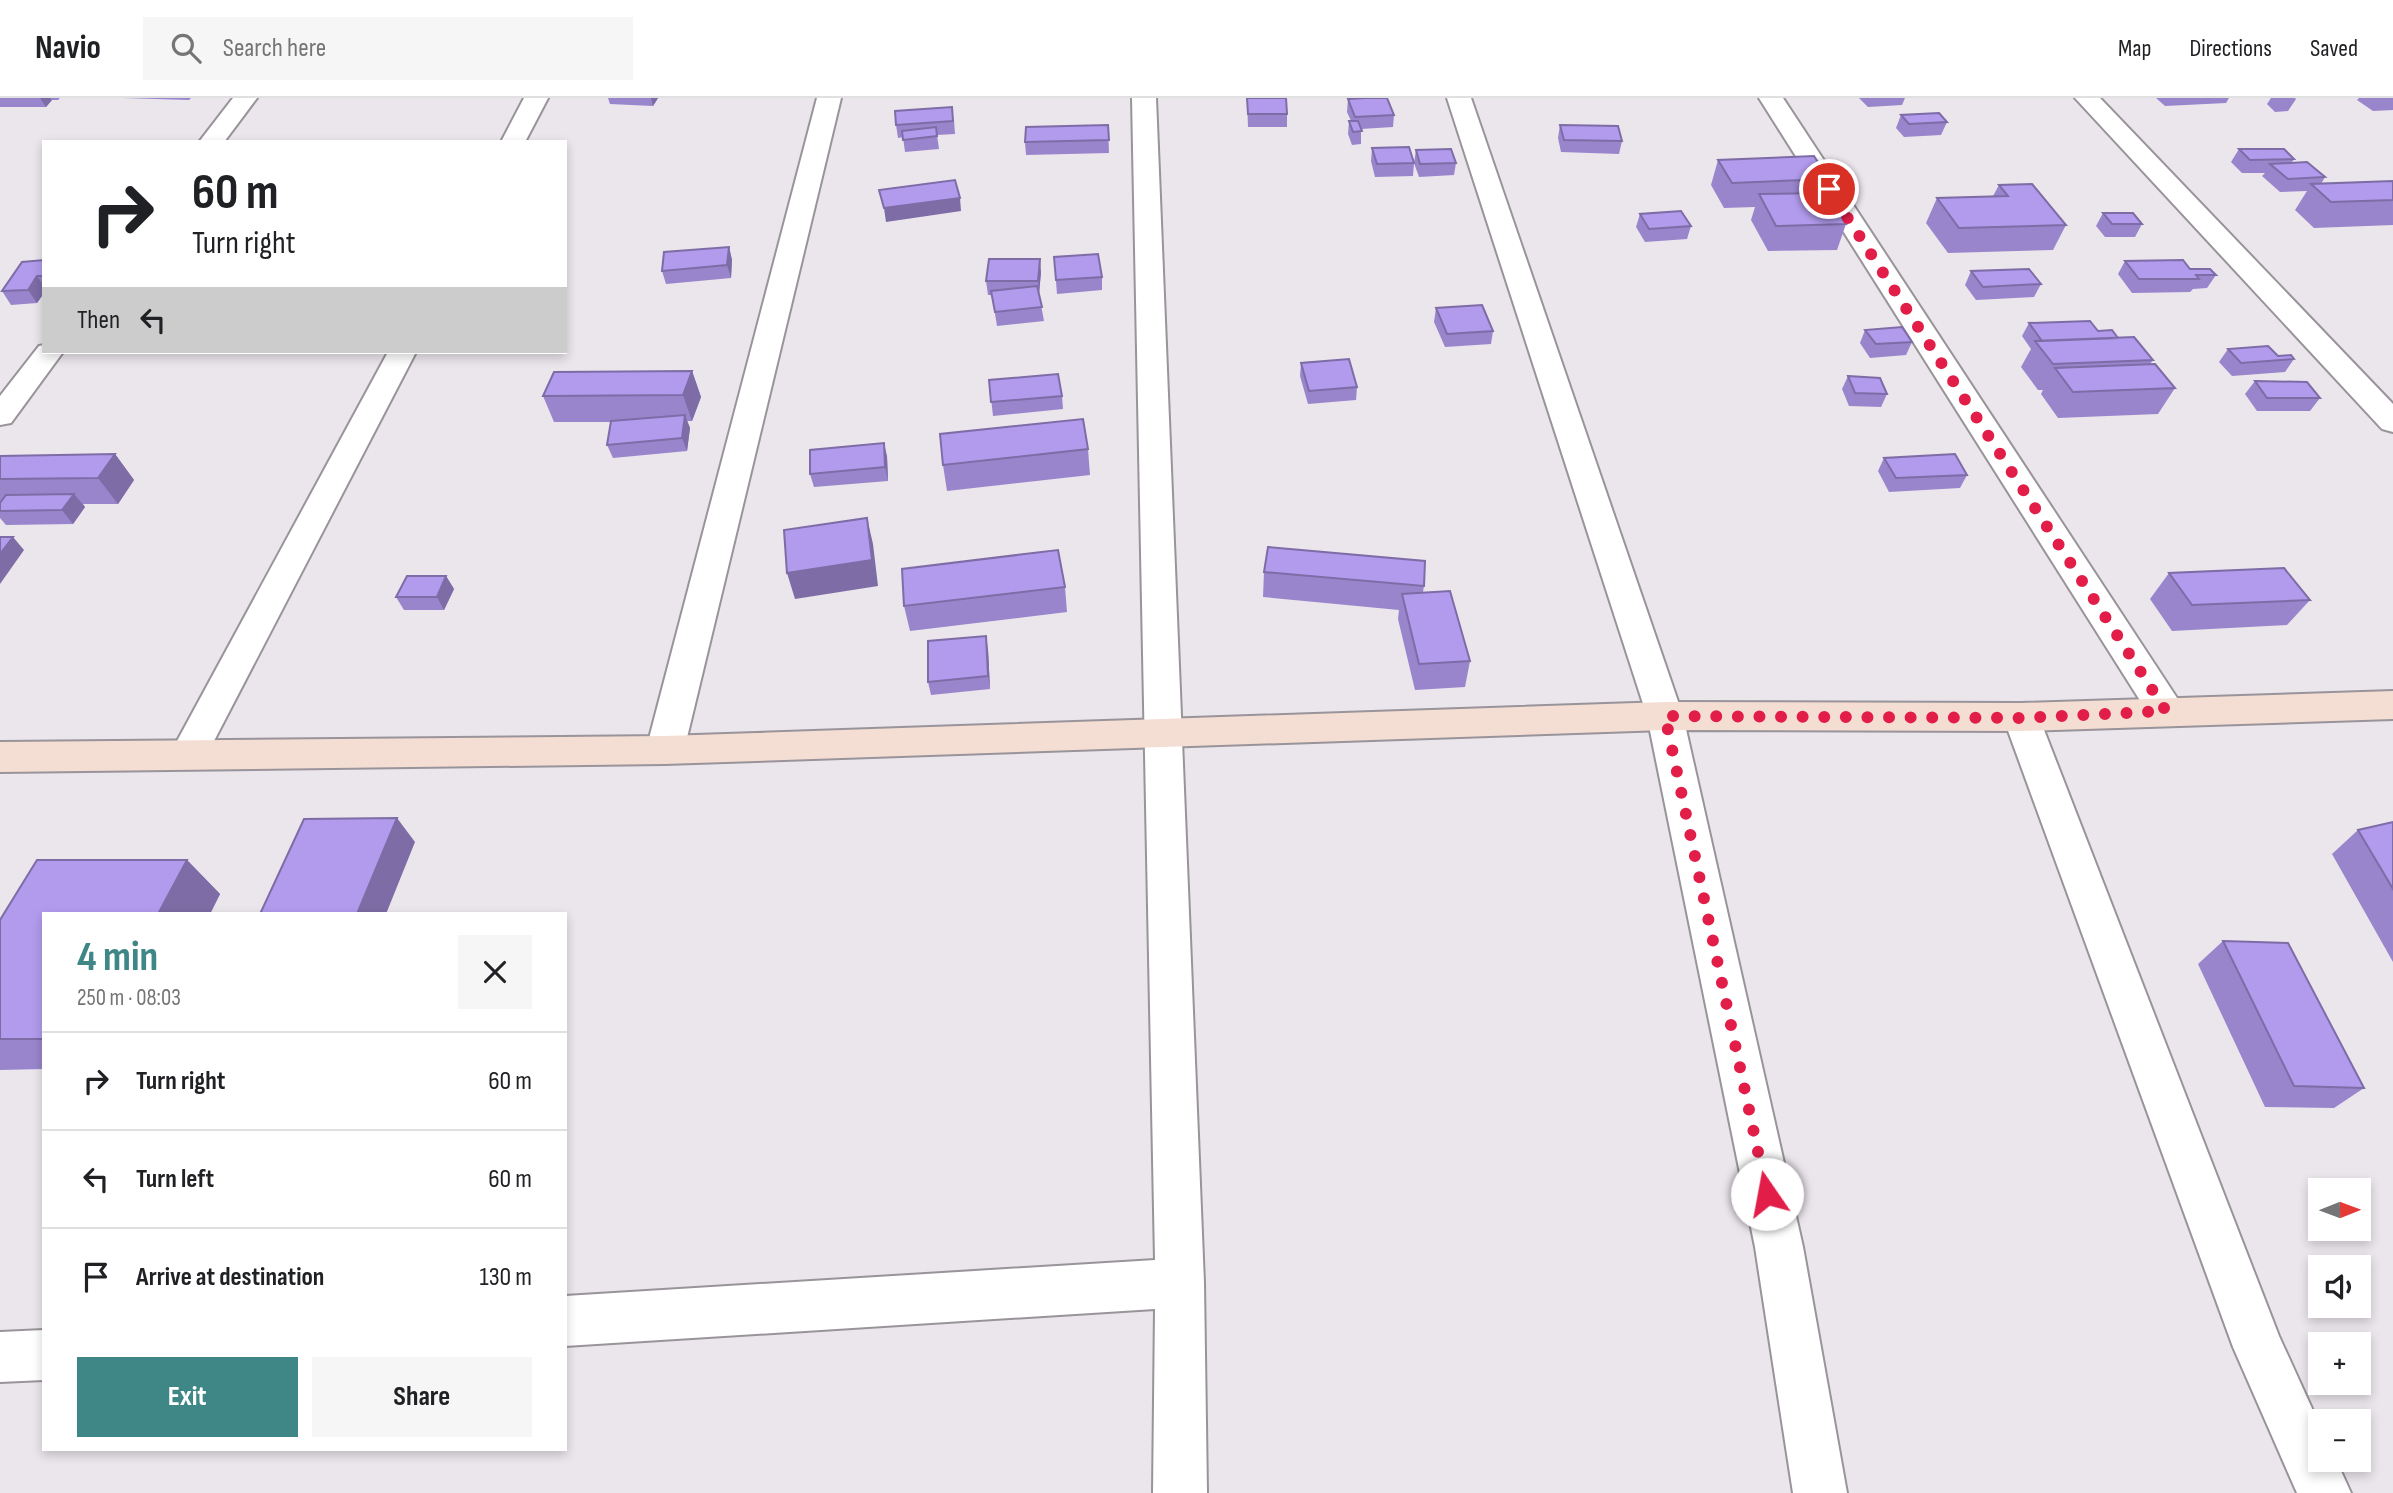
<!DOCTYPE html>
<meta charset="utf-8">
<style>
body{margin:0;font-family:"Sofia Sans Condensed",sans-serif;background:#f6f6f6;color:#202124;height:100vh;display:flex;flex-direction:column;font-size:26px;white-space:nowrap}
*{box-sizing:border-box;margin:0}
p{font-size:23px;color:#757577}
.icon{flex:none;width:38px;height:38px;fill:none;stroke:currentColor;stroke-width:2;stroke-linecap:round;stroke-linejoin:round}
.map{position:relative;flex:1;overflow:hidden}
.side{position:absolute;left:42px;top:814px;width:525px;height:539px;display:flex;flex-direction:column;background:#fff;border-radius:0px;box-shadow:0 4px 10px #0003}
.side>*{flex:none}
.top-card{position:absolute;left:42px;top:42px;width:525px;height:214px;border-radius:0px;box-shadow:0 4px 10px #0003;background:#fff;color:#202124;overflow:hidden}
.needle{width:46px;rotate:89deg}
.fabs{position:absolute;left:2308px;top:1080px;display:grid;gap:14px}
.fabs a{display:grid;place-items:center;width:63px;height:63px;border-radius:0px;background:#fff;box-shadow:0 4px 10px #0003;font-size:35px}
.pin{position:absolute;display:grid;place-items:center;width:60px;height:60px;color:#fff;margin:-30px;border:4px solid #fff;border-radius:50%;box-shadow:0 2px 7px #0007}
.me{position:absolute;width:77px;margin:-38px;rotate:348deg;stroke-linejoin:round;filter:drop-shadow(0 0 5px #0008)}
.turn{display:flex;align-items:center;gap:24px;height:147px;padding:0 35px;font-size:32px}
.turn .icon{width:91px;height:91px;stroke-width:2.5}
.turn b{display:block;font-size:49px;line-height:60px}
.then{display:flex;align-items:center;height:66px;padding:0 35px;background:#0003;gap:14px;font-size:26px}
.round{display:grid;place-items:center;flex:none;width:74px;height:74px;border-radius:0px;background:#f6f6f6}
.headline{display:flex;align-items:center;justify-content:space-between;height:119px;padding:0 35px}
h1{font-size:42px;font-weight:700;line-height:52px;color:#3e8786}
.primary-button{display:flex;gap:14px;margin-top:auto;padding:14px 35px}
.primary-button a{flex:1;height:80px;border-radius:0px;background:#3e8786;color:#fff;font-size:28px;font-weight:700;line-height:80px;text-align:center}
.primary-button a+a{background:#f6f6f6;color:#202124}
ul{padding:0;list-style:none}
li{display:flex;align-items:center;gap:21px;height:98px;padding:0 35px;border-top:2px solid #e0e0e0}
li div{flex:1}
li b{display:block;font-size:26px}
li em{font-style:normal}
header{display:flex;align-items:center;gap:42px;box-sizing:border-box;height:98px;padding:0 35px;background:#fff;border-bottom:2px solid #e0e0e0}
header strong{font-size:33px}
nav{display:flex;gap:38px;margin-inline-start:auto;font-size:24px}
.search{width:490px;height:63px;background:#f6f6f6;display:flex;align-items:center;gap:18px;box-sizing:border-box;padding:0 24px;border-radius:0px;color:#757577;font-size:26px}
.map>svg:first-child{display:block}
</style>
<header>
<strong>Navio</strong>
<div class="search"><svg class="icon" aria-label="search" viewBox="0 0 24 24"><circle cx="10" cy="10" r="6"/><path d="M15 15l6 6"/></svg>Search here</div>
<nav><a>Map</a><a>Directions</a><a>Saved</a></nav>
</header>
<div class="map">
<svg width="2393" height="1395" viewBox="0 0 2393 1395">
<rect width="100%" height="100%" fill="#ebe5ec"/>
<g fill="none" stroke-linecap="round" stroke-linejoin="round">
<defs>
<path id="street" d="M233,0H257L224,44H199Z
M524,0H548L525,44H501Z
M817,0H841L684,652L678,662L665,666L652,662L646,652Z
M1132,0H1156L1204,1185L1207,1395H1153L1155,1211L565,1248V1198L1155,1162Z
M1447,0H1471L1683,618L1803,1149L1847,1395H1793L1755,1149L1647,618Z
M1759,0H1783L2179,603L2184,613L2179,623L2166,627L2153,623Z
M2075,0H2100L2393,306V334L2382,331Z
M44,247V254H63L11,325L0,327V298L39,248Z
M388,254H416L202,666L189,670L176,666L170,656Z
M2021,605L2034,609L2039,619L2279,1238L2320,1328V1362H2336L2351,1395H2297L2233,1249L2003,619L2008,609Z
M44,1232V1282L0,1284V1234Z"/>
<path id="secondary" d="M2393,593V621L2021,633L1665,632L665,666L0,674V644L665,638L1665,604L2021,605Z"/>
</defs>
<use href="#street" stroke="#99939a" stroke-width="4"/>
<use href="#secondary" stroke="#99939a" stroke-width="4"/>
<use href="#street" fill="#fff" fill-rule="evenodd"/>
<use href="#secondary" fill="#f4ded4" fill-rule="evenodd"/>
</g>
<path fill="#9985cc" d="M0,0H60L58,2H52L46,9H0Z
M123,0H191L189,2Z
M608,0H658L653,8L610,6Z
M1247,0L1287,16V29H1248Z
M1859,0H1905L1902,7L1868,9Z
M2156,0H2229L2226,5L2165,8Z
M2271,0H2295L2296,1L2288,13L2275,14L2267,6Z
M2359,0H2393V12L2373,13L2357,2Z
M1348,1L1394,17L1393,29L1361,31V46L1352,47L1348,36L1349,23H1351L1347,14Z
M1901,17L1947,24L1941,37L1904,39L1896,30Z
M954,22L955,36L937,37L939,51L905,54L903,39L898,40L896,27Z
M1108,27L1109,55L1026,57L1025,44Z
M1560,27L1622,43L1619,56L1561,54L1558,40Z
M1372,50L1414,65L1416,52L1456,65L1454,77L1419,79L1414,65L1413,78L1375,79L1371,63Z
M2239,51L2294,61L2292,64L2325,79L2321,86L2393,83V127L2314,130L2295,112L2307,93L2280,94L2262,78L2265,75H2242L2231,64Z
M1718,62L1829,81L1824,95L1846,126L1837,152L1768,153L1751,122L1755,109L1724,110L1711,87Z
M1999,87L2066,127L2053,152L1948,155L1926,125L1937,100L1993,98Z
M2103,115L2142,126L2135,139H2105L2096,128Z
M1640,116L1691,128L1687,141L1645,144L1636,129Z
M729,149L732,162L731,180L666,186L662,173Z
M1054,159L1102,179V192L1057,196Z
M44,162V195L37,205L11,207L2,193Z
M2125,163L2216,177L2207,190L2193,191L2190,194L2132,195L2118,176Z
M1971,173L2041,186L2034,199L1976,202L1965,187Z
M1041,174L1039,196L1044,223L997,228L992,197H988L986,183Z
M1436,210L1493,233L1491,246L1445,249L1434,224Z
M2029,225L2098,233L2118,240L2153,262L2150,266L2175,290L2158,316L2058,320L2041,296L2043,292H2038L2021,269L2031,251L2022,238Z
M1865,232L1912,244L1906,257L1870,260L1860,245Z
M2228,251L2278,258L2294,261L2285,274L2232,278L2219,264Z
M1301,265L1357,289L1356,302L1308,306L1300,278Z
M692,273L701,299L692,323H687L690,330L687,353L613,360L607,347L611,324H554L543,298Z
M1848,278L1887,296L1881,309L1849,308L1842,291Z
M989,282L1062,298L1063,311L993,318Z
M2255,283L2320,300L2310,313H2257L2245,296Z
M1088,351L1090,377L947,393L943,367Z
M115,356L134,382L118,406H83L85,409L73,426L6,427L0,420V358Z
M887,358L888,383L814,389L810,376Z
M1884,360L1967,377L1960,390L1889,394L1878,373Z
M1264,474L1424,488L1423,494L1470,563L1465,589L1415,592L1398,521L1399,512L1263,499Z
M2169,475L2310,502L2287,527L2172,533L2150,501Z
M446,478L454,491L444,512H404L396,499Z
M1065,489L1067,514L910,533L904,508Z
M988,551L990,591L931,597L928,584Z
M2393,724V864L2332,756L2358,732Z
M37,762H187L220,796L210,816H44V971L0,972V822Z
M2223,843L2364,990L2334,1010L2265,1009L2198,866Z"/>
<path fill="#7d6ca6" d="M40,0H50L52,2L46,9Z
M651,0H658L653,8Z
M960,100L961,113L886,124L884,110Z
M729,149L732,162L731,180L727,167Z
M1040,161L1041,174L1039,196L1038,183Z
M37,178L44,188V195L37,205L28,192Z
M692,273L701,299L692,323L683,297Z
M685,317L690,330L687,353L682,340Z
M884,345L887,358L888,383L885,369Z
M115,356L134,382L118,406L98,380Z
M74,396L85,409L73,426L62,412Z
M867,420L873,446L878,488L795,501L787,475Z
M13,439L24,452L0,486V456Z
M446,478L454,491L444,512L437,499Z
M986,538L988,551L990,591L988,578Z
M397,720L415,744L386,816H357Z
M187,762L220,796L210,816H158Z"/>
<path fill="#b29bed" stroke="#7d6ca6" stroke-width="2" d="M1247,0H1286L1287,16H1248Z
M1366,0H1387L1394,17L1355,19L1348,1Z
M952,9L953,23L896,27L895,13Z
M1939,15L1947,24L1909,26L1901,17Z
M1349,23H1358L1362,33L1353,34Z
M1108,27L1109,42L1025,44L1026,29Z
M1560,27L1618,28L1622,43L1564,42Z
M936,29L937,38L903,42L902,33Z
M1409,49L1414,65L1377,66L1372,50Z
M1451,51L1456,65L1420,66L1416,52Z
M2239,51H2284L2294,61L2250,62Z
M1814,58L1829,81L1732,85L1718,62Z
M2307,64L2325,79L2288,81L2270,66Z
M955,82L960,100L884,110L879,92Z
M2393,83V102L2331,104L2311,86Z
M2032,86L2066,127L1959,130L1937,100L2008,98L1999,87Z
M1827,95L1846,126L1776,128L1759,96Z
M1681,113L1691,128L1649,131L1640,116Z
M2103,115H2133L2142,126H2112Z
M729,149L727,167L662,173L664,154Z
M1098,156L1102,179L1056,182L1054,159Z
M989,161H1040L1038,183H986Z
M44,162V178H37L28,192L2,193L22,164Z
M2183,162L2190,171H2210L2216,177H2196L2199,181H2139L2125,163Z
M2029,171L2041,186L1983,189L1971,173Z
M1037,188L1042,209L995,214L991,193Z
M1482,207L1493,233L1447,236L1436,210Z
M2090,223L2098,233L2112,232L2118,240L2042,243L2029,225Z
M1902,229L1912,244L1876,246L1865,232Z
M2134,239L2153,262L2053,266L2035,243Z
M2268,248L2278,258L2291,257L2294,261L2241,265L2228,251Z
M1349,261L1357,289L1309,293L1301,265Z
M2155,266L2175,290L2073,294L2055,270Z
M692,273L683,297L543,298L554,274Z
M1058,276L1062,298L991,304L989,282Z
M1848,278L1880,280L1887,296L1855,295Z
M2255,283L2307,284L2320,300H2267Z
M685,317L682,340L607,347L611,323Z
M1083,321L1088,351L943,367L940,336Z
M884,345L885,369L810,376V352Z
M115,356L98,380L0,381V358Z
M1955,356L1967,377L1896,380L1884,360Z
M74,396L62,412L0,413V405L6,397Z
M867,420L872,462L787,475L784,432Z
M0,439H13L0,456Z
M1268,449L1425,463L1424,488L1264,474Z
M1058,452L1065,489L904,508L902,471Z
M2284,470L2310,502L2192,507L2169,475Z
M407,478H446L437,499H396Z
M1450,493L1470,563L1419,566L1402,496Z
M986,538L988,578L928,584V543Z
M397,720L357,816H260L304,721Z
M2393,724V791L2358,732Z
M37,762H187L158,816H44V941H0V822Z
M2223,843L2288,845L2364,990L2294,988Z"/>
<g fill="none" stroke-linecap="round" stroke-linejoin="round">
<path stroke="#e11d48" stroke-width="12" stroke-dasharray="0 21.6" d="M1767,1096L1665,618L2021,620L2166,613L1829,91"/>
</g>
</svg>
<div class="fabs">
<a><svg class="needle" viewBox="-14 -14 28 28"><path d="M0-13l5 13h-10z" fill="#e53935"/><path d="M0 13l5-13h-10z" fill="#757577"/></svg></a>
<a><svg class="icon" aria-label="sound" viewBox="0 0 24 24"><path d="M4 9h4l5-4v14l-5-4H4zM17 9q2 3 0 6"/></svg></a>
<a>+</a>
<a>−</a>
</div>
<div class="pin" style="left:1829px;top:91px;background:#d93025"><svg class="icon" aria-label="arrive" viewBox="0 0 24 24"><path d="M6 21V4h12l-3 4 3 4H6"/></svg></div>
<svg class="me" style="left:1767px;top:1096px" viewBox="-20 -20 40 40"><circle r="19" fill="#fff"/><path d="M0-13L10 11 0 6-10 11z" fill="#e11d48"/></svg>
<div class="top-card">
<div class="turn"><svg class="icon" aria-label="right" viewBox="0 0 24 24"><path d="M7 20v-9h11M14 6l5 5-5 5"/></svg><div><b>60 m</b>Turn right</div></div>
<div class="then">Then<svg class="icon" aria-label="left" viewBox="0 0 24 24"><path d="M17 20v-9H6M10 6l-5 5 5 5"/></svg></div>
</div>
<section class="side">
<div class="headline"><div><h1>4 min</h1><p>250 m · 08:03</p></div><a class="round"><svg class="icon" aria-label="close" viewBox="0 0 24 24"><path d="M6 6l12 12M18 6L6 18"/></svg></a></div>
<ul>
<li><svg class="icon" aria-label="right" viewBox="0 0 24 24"><path d="M7 20v-9h11M14 6l5 5-5 5"/></svg><div><b>Turn right</b></div><em>60 m</em></li>
<li><svg class="icon" aria-label="left" viewBox="0 0 24 24"><path d="M17 20v-9H6M10 6l-5 5 5 5"/></svg><div><b>Turn left</b></div><em>60 m</em></li>
<li><svg class="icon" aria-label="arrive" viewBox="0 0 24 24"><path d="M6 21V4h12l-3 4 3 4H6"/></svg><div><b>Arrive at destination</b></div><em>130 m</em></li>
</ul>
<div class="primary-button"><a>Exit</a><a>Share</a></div>
</section>
</div>
